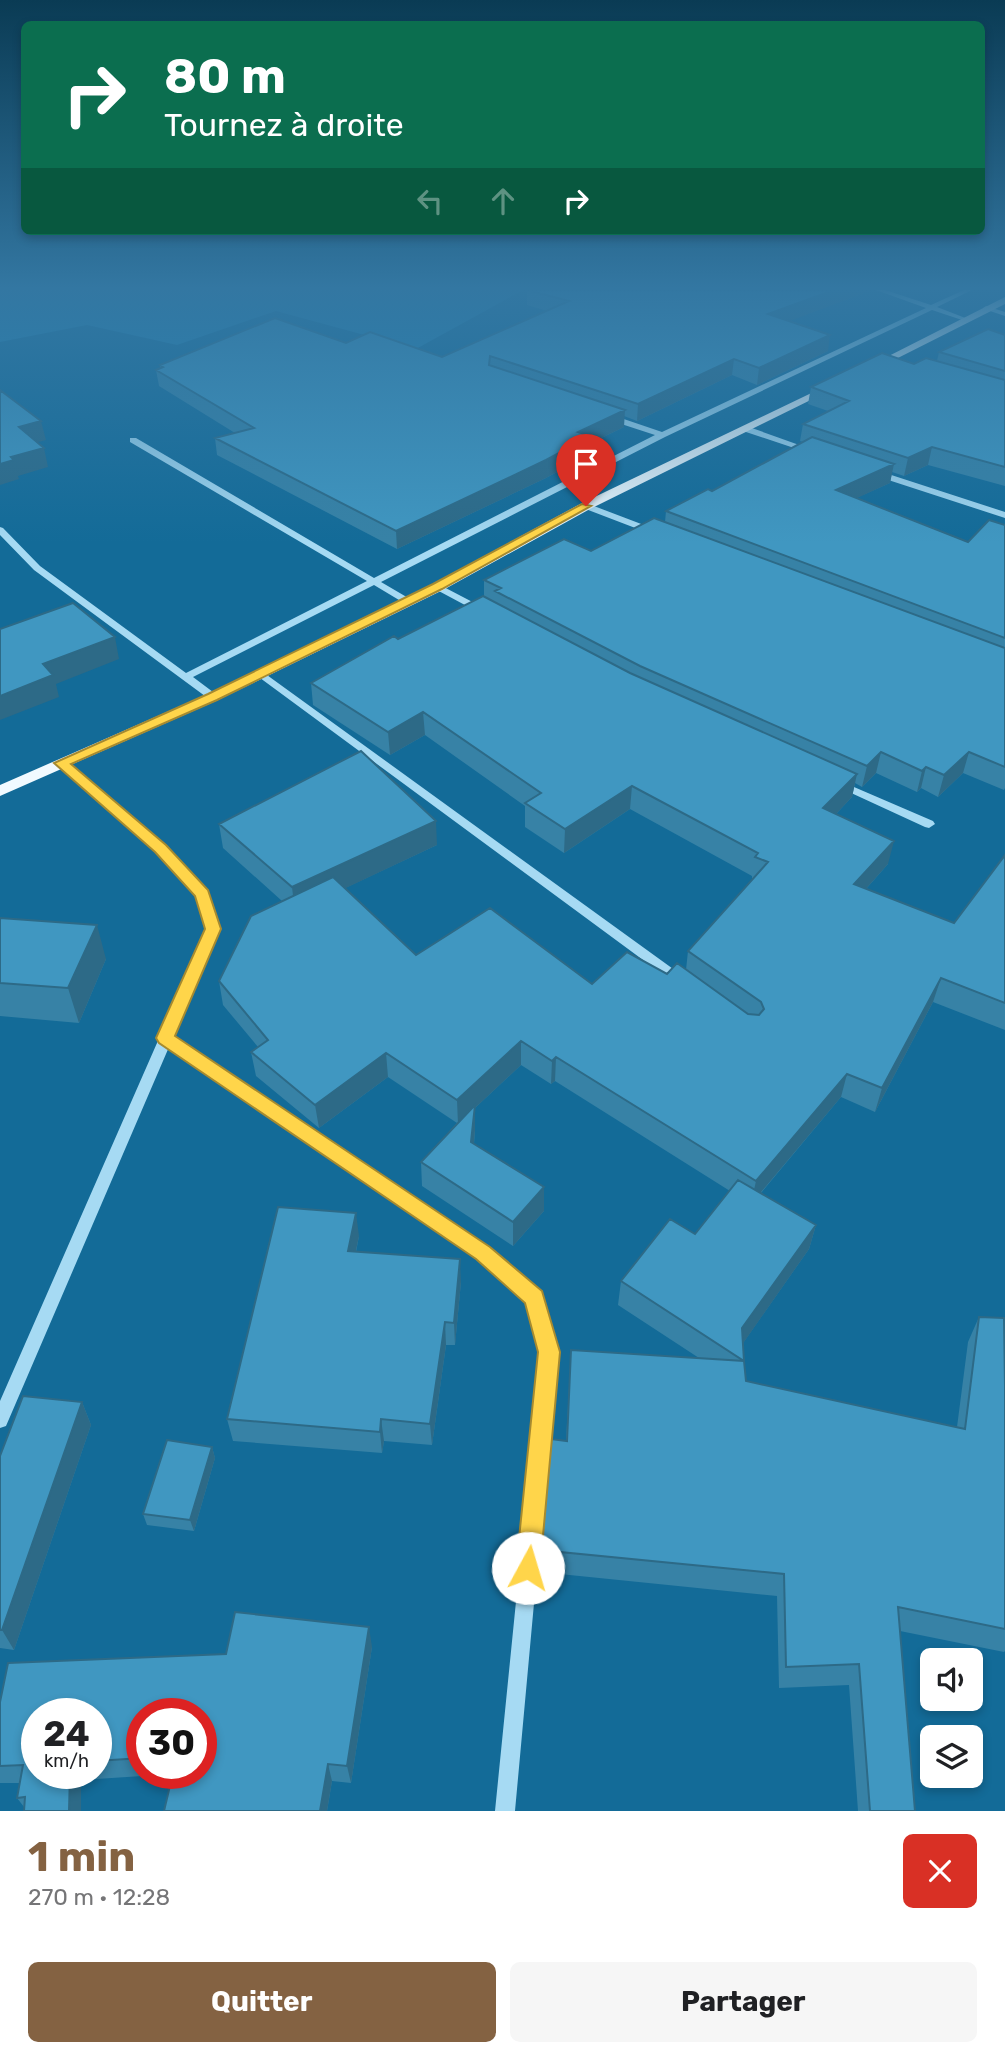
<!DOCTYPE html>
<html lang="fr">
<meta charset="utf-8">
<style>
body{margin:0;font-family:Rubik,sans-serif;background:#f6f6f6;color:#202124;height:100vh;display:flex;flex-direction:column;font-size:26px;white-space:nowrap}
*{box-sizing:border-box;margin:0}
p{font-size:23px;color:#757577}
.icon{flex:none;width:38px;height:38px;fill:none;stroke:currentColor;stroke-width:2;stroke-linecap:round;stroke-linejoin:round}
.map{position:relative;height:1811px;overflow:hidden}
.drawer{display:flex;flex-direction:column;background:#fff;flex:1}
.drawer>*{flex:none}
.top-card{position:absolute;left:21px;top:21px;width:964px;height:214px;border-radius:10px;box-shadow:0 4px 10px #0003;background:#0b6e4f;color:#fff;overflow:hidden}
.fabs{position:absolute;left:920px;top:1648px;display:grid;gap:14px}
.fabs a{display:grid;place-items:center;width:63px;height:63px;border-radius:10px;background:#fff;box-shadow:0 4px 10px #0003;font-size:35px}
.speed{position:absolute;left:21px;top:1698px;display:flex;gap:14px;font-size:35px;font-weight:700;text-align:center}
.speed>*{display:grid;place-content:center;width:91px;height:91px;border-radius:50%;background:#fff;box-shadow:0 4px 10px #0003;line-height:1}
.speed small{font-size:18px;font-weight:400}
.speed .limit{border:10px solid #d22;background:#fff;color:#111}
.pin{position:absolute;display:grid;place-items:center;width:60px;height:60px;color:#fff;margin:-72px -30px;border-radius:50% 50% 50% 0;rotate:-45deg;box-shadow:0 0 7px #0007}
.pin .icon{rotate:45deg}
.me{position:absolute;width:77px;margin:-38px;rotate:6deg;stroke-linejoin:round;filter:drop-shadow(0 0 5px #0008)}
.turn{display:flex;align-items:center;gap:24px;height:147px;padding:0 28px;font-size:32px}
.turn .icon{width:91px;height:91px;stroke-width:2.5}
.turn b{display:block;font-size:49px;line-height:60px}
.lanes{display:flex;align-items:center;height:66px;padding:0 28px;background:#0003;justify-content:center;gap:35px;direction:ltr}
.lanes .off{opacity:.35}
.round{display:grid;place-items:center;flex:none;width:74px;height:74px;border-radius:10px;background:#f6f6f6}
.head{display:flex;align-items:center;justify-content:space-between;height:119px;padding:0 28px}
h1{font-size:42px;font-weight:700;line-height:52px;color:#846242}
.action{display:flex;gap:14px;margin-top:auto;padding:14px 28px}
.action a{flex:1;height:80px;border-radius:10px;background:#846242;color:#fff;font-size:28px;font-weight:700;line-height:80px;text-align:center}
.action a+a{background:#f6f6f6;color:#202124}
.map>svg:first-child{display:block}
</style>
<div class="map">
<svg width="1005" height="1811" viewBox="0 0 1005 1811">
<rect width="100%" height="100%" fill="#136b98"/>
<path fill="#2285b5" d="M0,290H523L416,349L276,311L177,345L87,325L0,342Z"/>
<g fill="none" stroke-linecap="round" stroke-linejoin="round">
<path fill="#a6daf3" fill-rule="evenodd" d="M876,290H885L931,305L964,290H972L937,307L968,319L965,321L932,310L665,437L381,582L410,599V603H404L374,585L193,677L217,695V699H209L34,570L0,535V527L3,528L40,566L186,673L367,581L130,442V438H136L374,578L655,435L606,419V415H612L662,432L926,308Z
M986,306L1005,312V316L984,309L983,308Z
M743,427H749L816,451L809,453L743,431Z
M873,471H879L1005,512V518L873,475Z
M586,503L657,530L658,532L651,534L583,508V504Z
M438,584L484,608L486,610L484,612H478L435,589L433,587Z
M260,670L687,979L688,982L687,985H677L256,675L255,673Z
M61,760L65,761L165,845L209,894L219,929L173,1037L488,1248L540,1293L542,1298L557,1352L515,1811H495L541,1352L527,1302L478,1258L169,1047L6,1426L0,1428V1401L207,929L197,895L157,851L57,765L56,763Z
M840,781L933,821L935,824L929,828L925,827L836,786L834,784Z"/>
<path fill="#f1faff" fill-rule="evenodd" d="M1005,297V304L878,368L869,366Z
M826,386L835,388L590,509L443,590L218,700L0,796V785L208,694L433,584L582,503Z"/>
</g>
<path fill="#3782a6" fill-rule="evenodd" d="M527,290H872L788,321L828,351L757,385L732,375L637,421L624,416V427L591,443L590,454L546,478L397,549L217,455L215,438L235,433L159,386L156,370L160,368V365L346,343L442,357L547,311L527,305Z
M1005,335V486L928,465L904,476L892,472L890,483L856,498L968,542L1005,525V788L1004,790L963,773L938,797L921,788L917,792L876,773L862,787L855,783L852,797L836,814L888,864L866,889L954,923L1005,855V1030L933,1002L875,1112L841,1097L761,1193L816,1225L809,1249L743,1343L746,1381L957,1427L968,1342L979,1317L1005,1386V1651L1004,1652L900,1631L915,1811H858L849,1685L779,1688L777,1596L540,1572V1550L566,1441L571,1350L699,1358L618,1305L621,1281L695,1234L730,1191L555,1081L551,1084L521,1065L475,1108V1130L474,1144L544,1187V1211L513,1246L422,1186L421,1162L457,1123L388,1077L319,1128L256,1076L251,1052L258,1047L223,1005L219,981L282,901L223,848L219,824L437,845L345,888L416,955L592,984L667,974L686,970L688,951L752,880V876L630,809L564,853L525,827V806L425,735L390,755L313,705L311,683L484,597V580L591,551L665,522L666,511L712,491L803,442L800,441L803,424L828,411L808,404L811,387L914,364L937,361L939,352Z
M0,918L106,959L79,1023L0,1016Z
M359,1236L356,1252L461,1282L455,1345H446L432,1445L384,1441L382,1453L233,1441L227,1419Z
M82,1402L91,1425L14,1650L0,1648V1456Z
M212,1447L215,1458L194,1531L147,1525L143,1514Z
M372,1647L351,1783L332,1781L327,1811H164L173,1774L81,1780V1811H24V1807L17,1798L20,1783H0V1702L226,1654ZM96,1713V1773H37ZM142,1713L201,1773H142Z"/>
<path fill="#2d6a87" d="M834,290H872L766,330L768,314Z
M830,335L828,351L757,385L759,368Z
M734,359L732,375L637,421L638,404Z
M625,410L624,427L591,443L590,454L546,478L397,549L396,531L578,432Z
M41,421L46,440L24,446L19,427Z
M932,447L928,465L904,476L908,458Z
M44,448L48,467L18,476L19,479L0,485V464L11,457Z
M894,464L890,483L833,509L836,490Z
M115,637L119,659L56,684L59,697L0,720V696L43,664Z
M423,712L425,735L390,755L388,732Z
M881,752L876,773L862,787L867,766Z
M969,752L963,773L938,797L944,775Z
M926,767L921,788L917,792L922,771Z
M857,774L852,797L819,832L823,808Z
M632,786L630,809L564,853L565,829Z
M436,821L437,845L295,912L292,887Z
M894,841L888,864L849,908L854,884Z
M97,925L106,959L79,1023L68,988Z
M941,978L933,1002L875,1112L882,1088Z
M521,1041V1065L475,1108V1130L472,1166L458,1124L457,1100Z
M386,1053L388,1077L319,1128L315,1105Z
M556,1057L555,1081L551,1084L552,1061Z
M847,1074L841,1097L751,1204L756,1181Z
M544,1187V1211L513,1246V1222Z
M356,1213L359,1236L351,1274L348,1251Z
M816,1225L809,1249L737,1352L742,1328Z
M460,1259L461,1282L455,1345L454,1323Z
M445,1322L446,1345L432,1445L430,1424Z
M82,1402L91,1425L14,1650L2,1630Z
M381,1419L384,1441L382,1453L380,1432Z
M212,1447L215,1458L194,1531L190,1520Z
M369,1627L372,1647L351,1783L347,1766Z
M328,1764L332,1781L327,1811H320Z
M70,1773H77L81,1780V1811H69Z"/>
<path fill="#4097c1" stroke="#2d6a87" stroke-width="2" d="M527,290H834L768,314L830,335L759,368L734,359L638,404L490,356L489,365L625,410L578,432L591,436L546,460L396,531L215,438L254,428L156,370L163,367L160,365L275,318L346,343L370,332L442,357L569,301Z
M988,329L1005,335V371L939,352Z
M882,353L914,364L926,358L1005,380V467L932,447L908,458L803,424L849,401L811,387Z
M0,390L41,421L19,427L44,448L11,457L14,460L0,464Z
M812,437L894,464L836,490L968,542L989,520L1005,525V638L666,511L708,489L712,491Z
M654,518L1005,648V767L969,752L944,775L926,767L922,771L881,752L867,766L640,666L495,591L501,588L484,580L564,539L591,551Z
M483,596L630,673L857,774L823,808L894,841L854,884L954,923L1005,855V1003L941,978L882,1088L847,1074L756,1181L556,1057L552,1061L521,1041L457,1100L386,1053L315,1105L251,1052L268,1040L219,981L251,916L333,877L416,955L490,908L592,984L627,952L667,974L677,963L748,1014L759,1015L764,1009L761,1002L688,951L768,862L755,857L758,853L632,786L565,829L525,803L541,793L423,712L388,732L311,683L394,636L398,639Z
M73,603L115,637L43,664L53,675L0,696V629Z
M361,751L436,821L292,887L219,824Z
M0,918L97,925L68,988L0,983Z
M475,1105L471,1142L544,1187L513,1222L421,1162Z
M738,1180L816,1225L742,1328L744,1361L621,1281L670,1219L695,1234Z
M278,1207L356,1213L348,1251L460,1259L454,1323L445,1322L430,1424L381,1419L380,1432L227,1419Z
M979,1317L1004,1318L1005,1386V1629L898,1607L915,1811H870L859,1664L786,1667L784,1574L540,1550L551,1439L567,1441L571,1350L744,1361L746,1381L965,1429Z
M23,1396L82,1402L2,1630H0V1456Z
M167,1440L212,1447L190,1520L143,1514Z
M235,1612L369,1627L347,1766L328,1764L320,1811H164L173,1773H201V1713H142V1758L96,1761V1713H37V1773H70L69,1811H24L25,1797L17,1798L23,1765L0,1766V1702L8,1663L226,1654Z"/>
<linearGradient id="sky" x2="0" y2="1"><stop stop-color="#0a3b54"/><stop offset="0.53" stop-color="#3377a2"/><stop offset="1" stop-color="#3377a2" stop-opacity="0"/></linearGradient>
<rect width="1005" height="543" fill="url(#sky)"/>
<path fill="#ffd54a" stroke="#a68a30" stroke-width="2" d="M582,504L591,506L442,589L217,700L71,764L166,845L208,890L221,929L175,1036L490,1247L542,1291L560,1352L540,1568L537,1576L528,1580L520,1576L516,1568L538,1352L525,1303L476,1259L159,1043L156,1038L205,929L195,896L155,852L54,763L208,694L433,584Z"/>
</svg>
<div class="fabs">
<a><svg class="icon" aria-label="sound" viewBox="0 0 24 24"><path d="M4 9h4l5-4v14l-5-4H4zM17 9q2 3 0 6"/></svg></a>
<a><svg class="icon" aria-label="layers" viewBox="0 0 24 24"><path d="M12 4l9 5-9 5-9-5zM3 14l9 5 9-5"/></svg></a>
</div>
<div class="speed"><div>24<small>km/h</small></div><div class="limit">30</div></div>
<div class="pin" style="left:586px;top:506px;background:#d93025"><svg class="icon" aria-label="arrive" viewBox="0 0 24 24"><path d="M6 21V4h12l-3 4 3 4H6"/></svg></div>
<svg class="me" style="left:528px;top:1568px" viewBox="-20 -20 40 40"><circle r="19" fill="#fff"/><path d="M0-13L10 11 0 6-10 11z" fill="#ffd54a"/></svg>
<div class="top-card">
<div class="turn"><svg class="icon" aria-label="right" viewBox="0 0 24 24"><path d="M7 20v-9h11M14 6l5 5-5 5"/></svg><div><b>80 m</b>Tournez à droite</div></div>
<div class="lanes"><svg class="icon off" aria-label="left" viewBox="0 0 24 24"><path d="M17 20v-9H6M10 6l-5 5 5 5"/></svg><svg class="icon off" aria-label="ahead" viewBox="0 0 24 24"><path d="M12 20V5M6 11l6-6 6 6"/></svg><svg class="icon" aria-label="right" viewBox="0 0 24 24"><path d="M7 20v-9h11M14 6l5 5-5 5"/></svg></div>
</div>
</div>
<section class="drawer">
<div class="head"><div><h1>1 min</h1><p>270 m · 12:28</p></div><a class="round" style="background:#d93025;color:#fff"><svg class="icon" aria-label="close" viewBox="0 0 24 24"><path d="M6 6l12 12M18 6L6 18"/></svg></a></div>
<div class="action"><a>Quitter</a><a>Partager</a></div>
</section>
